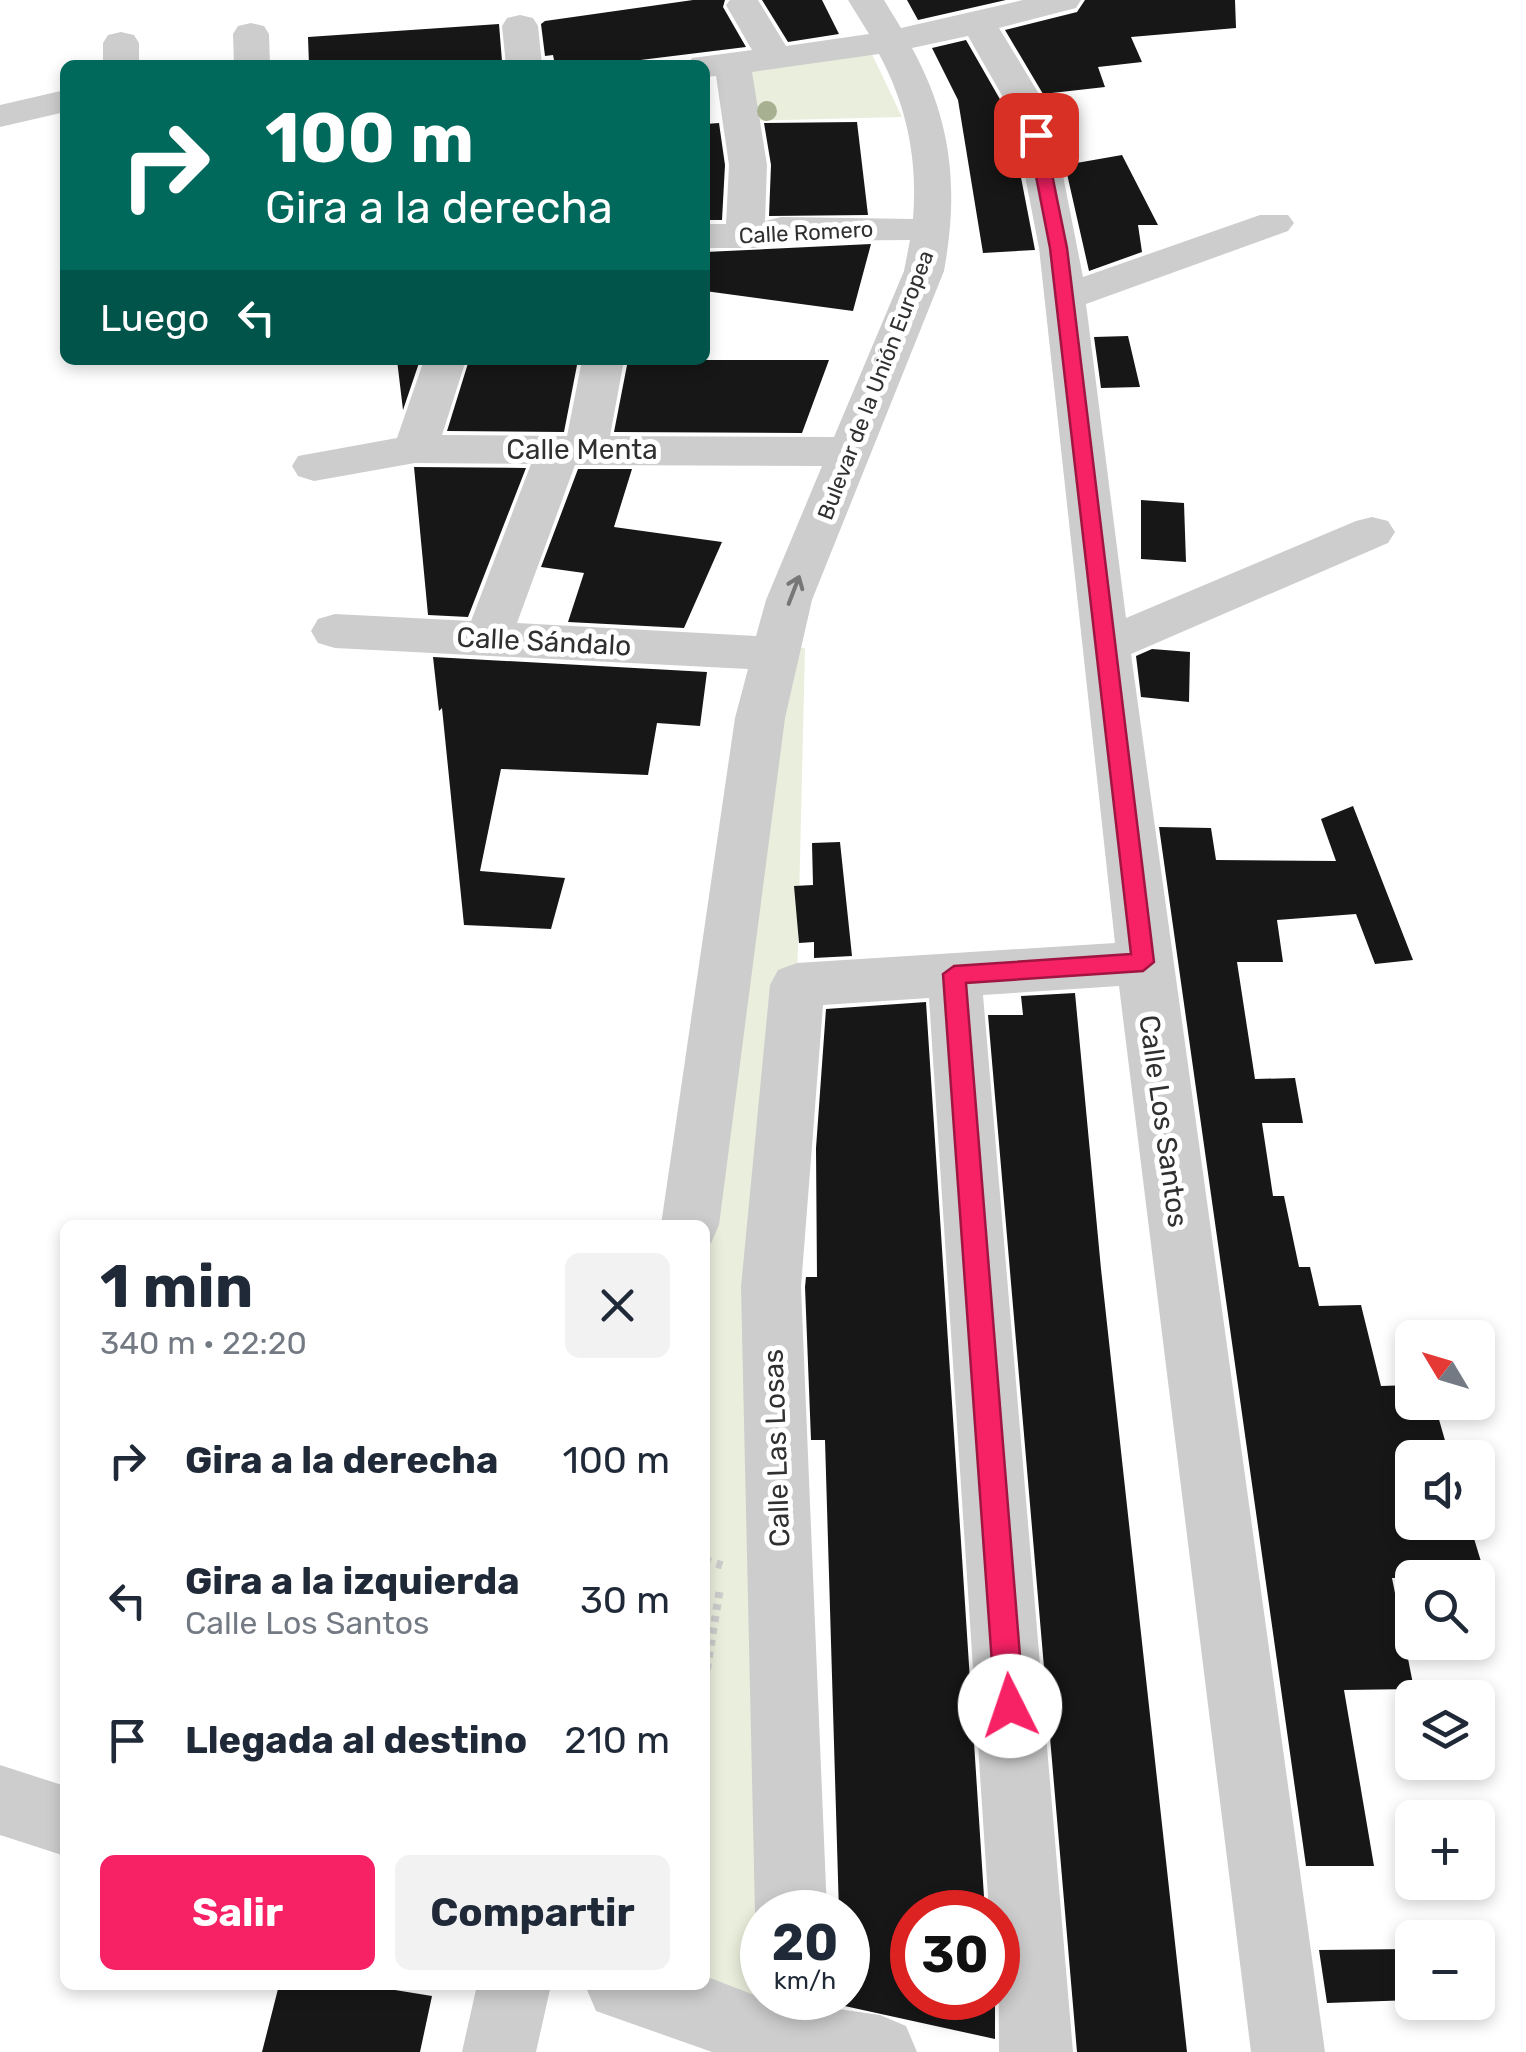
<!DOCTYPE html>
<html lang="es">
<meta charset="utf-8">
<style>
body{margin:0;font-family:Rubik,sans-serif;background:#f2f2f3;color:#1f2937;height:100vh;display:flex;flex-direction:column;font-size:38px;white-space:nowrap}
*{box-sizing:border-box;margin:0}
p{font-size:32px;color:#747a83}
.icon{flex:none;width:55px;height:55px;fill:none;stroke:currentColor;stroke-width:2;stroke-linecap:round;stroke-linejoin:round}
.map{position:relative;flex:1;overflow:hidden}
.panel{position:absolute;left:60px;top:1220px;width:650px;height:770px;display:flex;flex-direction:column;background:#fff;border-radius:15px;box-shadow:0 5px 15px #0003}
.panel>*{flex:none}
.top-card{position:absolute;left:60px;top:60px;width:650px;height:305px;border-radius:15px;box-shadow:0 5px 15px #0003;background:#00695c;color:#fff;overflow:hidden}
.needle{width:65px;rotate:308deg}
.controls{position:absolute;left:1395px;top:1320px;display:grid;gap:20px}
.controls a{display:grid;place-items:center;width:100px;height:100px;border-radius:15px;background:#fff;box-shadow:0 5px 15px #0003;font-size:50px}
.speed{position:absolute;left:740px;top:1890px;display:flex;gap:20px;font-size:50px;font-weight:700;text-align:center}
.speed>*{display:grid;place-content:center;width:130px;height:130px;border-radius:50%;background:#fff;box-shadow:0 5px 15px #0003;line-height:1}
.speed small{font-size:25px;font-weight:400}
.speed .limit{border:15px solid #d22;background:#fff;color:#111}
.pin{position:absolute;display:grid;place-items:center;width:85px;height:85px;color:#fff;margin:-42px;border-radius:20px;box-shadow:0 5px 15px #0006}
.me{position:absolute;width:110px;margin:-55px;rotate:356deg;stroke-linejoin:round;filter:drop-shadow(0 0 8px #0008)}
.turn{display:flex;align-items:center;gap:35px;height:210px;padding:0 40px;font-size:45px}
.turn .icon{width:130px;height:130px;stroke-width:2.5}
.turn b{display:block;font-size:70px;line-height:85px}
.then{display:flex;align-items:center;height:95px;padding:0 40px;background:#0003;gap:20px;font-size:38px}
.round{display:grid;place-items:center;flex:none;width:105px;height:105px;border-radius:15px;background:#f2f2f3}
.summary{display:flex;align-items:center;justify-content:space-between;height:170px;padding:0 40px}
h1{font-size:60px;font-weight:700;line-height:75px}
.button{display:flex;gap:20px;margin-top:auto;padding:20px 40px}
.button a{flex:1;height:115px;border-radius:15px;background:#f72166;color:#fff;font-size:40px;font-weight:700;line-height:115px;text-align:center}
.button a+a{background:#f2f2f3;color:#1f2937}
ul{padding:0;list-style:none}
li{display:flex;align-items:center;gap:30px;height:140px;padding:0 40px}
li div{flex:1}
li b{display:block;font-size:38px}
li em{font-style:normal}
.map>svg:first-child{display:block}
</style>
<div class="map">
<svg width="1526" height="2052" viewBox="0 0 1526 2052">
<rect width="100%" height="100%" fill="#fff"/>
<path fill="#eaeedc" d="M869,48L902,117L743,121L732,63Z
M778,648H805L797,985L791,1910L762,1912V1998H778L772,2035L705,1985V1225Z"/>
<path fill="#171717" d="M693,0H725L723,7L746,47L600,65H555L553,55L545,56L541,24L545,21Z
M762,0H822L839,34L788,42Z
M907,0H1006L918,20Z
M1085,0H1235L1236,28L1131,37L1142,62L1098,67L1105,87L1043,94L1005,30L1077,12Z
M499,24L502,61L309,65L308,37Z
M966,40L1001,101L1013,136L1035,250L983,253L958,100L932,48Z
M857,122L868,215L769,216L771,165L764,123Z
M719,123L725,165L722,220H705V124Z
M1122,155L1158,225H1138L1142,252L1089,271L1065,165Z
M871,244L853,311L705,291V252Z
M1128,336L1140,387L1101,388L1094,337Z
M397,360H420L403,410Z
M469,360H578L564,432L447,431Z
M628,360H829L802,433L614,432Z
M414,467L526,468L468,617L428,615Z
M578,469H632L614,527L722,542L684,628L568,622L584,573L541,567Z
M1141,500L1184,503L1186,562L1141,559Z
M1152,649L1190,652L1189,702L1141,697L1136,656Z
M433,657L707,672L700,726L657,723L648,775L501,769L480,871L565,878L551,929L464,925L442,708L439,711Z
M1353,806L1413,960L1375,964L1356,914L1277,920L1283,962H1237L1255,1079L1295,1078L1303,1123H1262L1273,1196H1284L1299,1267H1310L1319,1306L1361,1305L1381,1386L1412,1385V1402H1434L1450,1458H1412V1522H1469L1486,1578H1392L1414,1689L1344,1690L1374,1866H1306L1159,827L1211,828L1216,860L1336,861L1321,819Z
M840,842L852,956L814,958V942L799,943L794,886L813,885L812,843Z
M1075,993L1101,1269L1187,2052H1077L988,1015H1023L1021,996Z
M926,1002L985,1912H912V1998H995V2039L840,2005V1998H848V1912H839L825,1440H811L805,1287L806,1277H817L816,1148L826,1009Z
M1412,1949V2000L1327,2003L1319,1950Z
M279,1985H364L432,1996L420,2052H262Z"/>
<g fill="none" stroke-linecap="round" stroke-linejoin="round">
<path stroke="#cdcdcd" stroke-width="8" stroke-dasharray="6 6" stroke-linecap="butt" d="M705,1560L724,1566
M705,1681L720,1588"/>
<path fill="#cdcdcd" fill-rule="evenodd" d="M730,0H758L786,46L869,34L848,0H884L901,28L1023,0H1081L1076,8L999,28L1042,99L1055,135L1083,277L1260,215H1288L1294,223L1288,231L1086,304L1126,618L1356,521L1372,517L1388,521L1395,532L1388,543L1131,654L1325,2052H1251L1119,986L983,995L1073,2052H999L998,1912H989L929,998L823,1005L801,1287L827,1912H762V1930L755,1912L741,1287L770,985L778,970L797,963L1115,943L1039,248L1017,135L1004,99L968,36L912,48C952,121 959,189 944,271L812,600L785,718L719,1225L711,1243L705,1245V1225H661L735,718L748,669L335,648L318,643L311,631L318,619L335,614L471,621L531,464L415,463L314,481L298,476L292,466L298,456L397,438L424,360H466L442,435L567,436L582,360H624L610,436L834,437L904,271L910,240L783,241L756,248H705V224H726L729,165L716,76L705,77V65H687L692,58L752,50L726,5ZM879,54C907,106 918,160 913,219L781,217L765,221L767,165L752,72ZM575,465L822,466L766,600L756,636L517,623Z
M520,15L533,18L538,26L542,65H506L502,26L507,18Z
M251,23L264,26L269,34L270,65H234L233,34L238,26Z
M121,32L134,35L139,43V65H103V43L108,35Z
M65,90V112L0,127V105Z
M0,1765L65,1786V1856L0,1835Z
M705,1976L762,1998L880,2015L906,2026L917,2052H712L596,2011L585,1985H705Z
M477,1985H551L536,2052H462Z"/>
</g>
<circle fill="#a8b092" cx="767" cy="111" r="10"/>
<defs><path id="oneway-shaft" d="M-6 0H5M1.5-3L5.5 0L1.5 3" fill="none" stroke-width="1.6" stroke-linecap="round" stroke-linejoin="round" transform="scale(2.5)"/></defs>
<use stroke="#777" href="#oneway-shaft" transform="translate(794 590) rotate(-69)"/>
<path fill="#f72166" stroke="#a11542" stroke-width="2.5" d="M1036,130L1044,135L1067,248L1154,962L1143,971L966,983L1024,1706L1019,1716L1010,1720L1000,1716L995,1706L943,974L954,966L1131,954L1050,248L1028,135Z"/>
<g text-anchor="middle" stroke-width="10" stroke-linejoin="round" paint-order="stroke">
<g font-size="22" fill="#303030" stroke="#fff">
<text transform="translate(806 232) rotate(-3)" y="8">Calle Romero</text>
<text transform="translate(875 385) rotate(-69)" y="8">Bulevar de la Unión Europea</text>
</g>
<g font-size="28" fill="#303030" stroke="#fff">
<text x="582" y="459">Calle Menta</text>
<text transform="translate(544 641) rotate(3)" y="10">Calle Sándalo</text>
<text transform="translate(1164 1121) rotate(82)" y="10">Calle Los Santos</text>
<text transform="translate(776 1448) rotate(-92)" y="10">Calle Las Losas</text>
</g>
</g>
</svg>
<div class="controls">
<a><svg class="needle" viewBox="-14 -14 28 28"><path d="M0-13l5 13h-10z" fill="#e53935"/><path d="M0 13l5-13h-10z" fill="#747a83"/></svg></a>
<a><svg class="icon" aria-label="sound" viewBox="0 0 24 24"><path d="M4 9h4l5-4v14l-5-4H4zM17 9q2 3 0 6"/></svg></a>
<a><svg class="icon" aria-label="search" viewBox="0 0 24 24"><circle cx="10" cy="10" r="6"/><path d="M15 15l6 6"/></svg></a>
<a><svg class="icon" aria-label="layers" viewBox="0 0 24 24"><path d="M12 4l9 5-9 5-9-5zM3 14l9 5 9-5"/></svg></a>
<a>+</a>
<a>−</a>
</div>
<div class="speed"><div>20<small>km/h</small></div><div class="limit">30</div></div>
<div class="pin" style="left:1036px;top:135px;background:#d93025"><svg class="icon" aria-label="arrive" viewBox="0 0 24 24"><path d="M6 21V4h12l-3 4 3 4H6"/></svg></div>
<svg class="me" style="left:1010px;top:1706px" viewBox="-20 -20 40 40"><circle r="19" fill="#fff"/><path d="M0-13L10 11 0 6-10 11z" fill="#f72166"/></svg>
<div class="top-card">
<div class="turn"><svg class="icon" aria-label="right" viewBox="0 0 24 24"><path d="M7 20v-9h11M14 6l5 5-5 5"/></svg><div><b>100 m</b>Gira a la derecha</div></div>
<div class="then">Luego<svg class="icon" aria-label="left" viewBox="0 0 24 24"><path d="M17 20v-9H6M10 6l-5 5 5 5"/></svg></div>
</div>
<section class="panel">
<div class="summary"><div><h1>1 min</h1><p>340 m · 22:20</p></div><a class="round"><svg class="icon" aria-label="close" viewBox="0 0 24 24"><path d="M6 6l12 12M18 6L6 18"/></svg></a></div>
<ul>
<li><svg class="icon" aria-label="right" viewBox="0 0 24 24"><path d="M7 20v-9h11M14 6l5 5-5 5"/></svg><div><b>Gira a la derecha</b></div><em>100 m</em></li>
<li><svg class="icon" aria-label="left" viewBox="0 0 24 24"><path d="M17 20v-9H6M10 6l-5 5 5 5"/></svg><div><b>Gira a la izquierda</b><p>Calle Los Santos</p></div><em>30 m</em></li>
<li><svg class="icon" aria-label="arrive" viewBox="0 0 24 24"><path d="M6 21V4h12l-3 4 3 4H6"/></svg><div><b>Llegada al destino</b></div><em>210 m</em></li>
</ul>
<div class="button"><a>Salir</a><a>Compartir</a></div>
</section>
</div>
